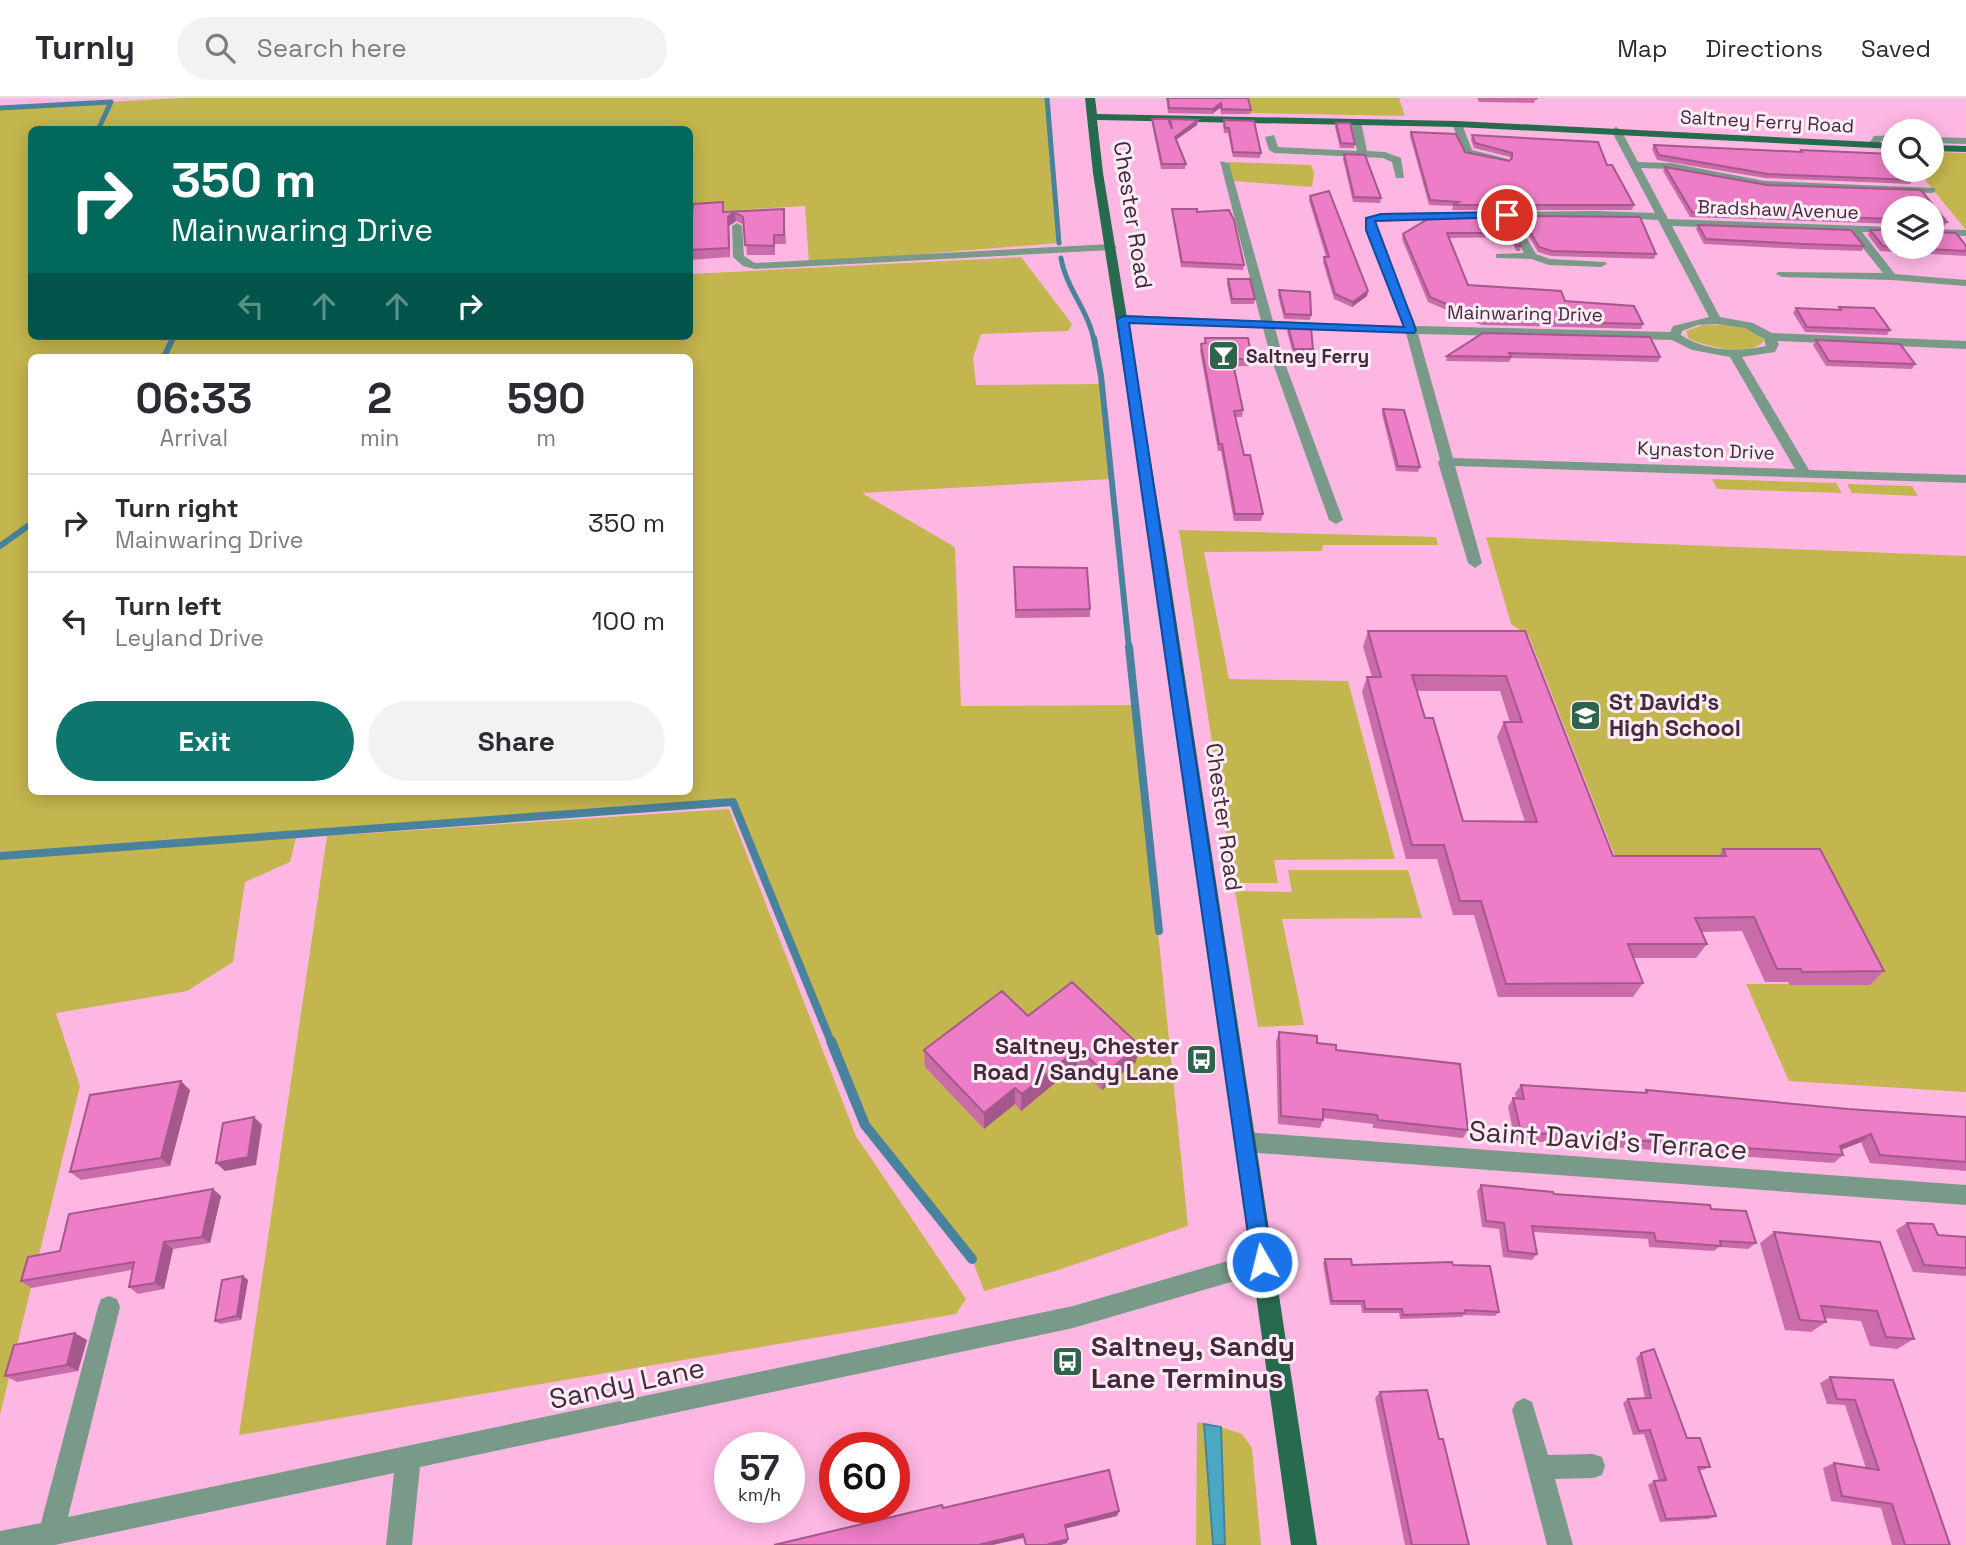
<!DOCTYPE html>
<style>
body{margin:0;font-family:"Space Grotesk",sans-serif;background:#f2f2f3;color:#2b2b33;height:100vh;display:flex;flex-direction:column;font-size:26px;white-space:nowrap}
*{box-sizing:border-box;margin:0}
p{font-size:23px;color:#7c7c81}
.icon{flex:none;width:38px;height:38px;fill:none;stroke:currentColor;stroke-width:2;stroke-linecap:round;stroke-linejoin:round}
.map{position:relative;flex:1;overflow:hidden}
.sheet{position:absolute;left:28px;top:256px;width:665px;height:441px;display:flex;flex-direction:column;background:#fff;border-radius:10px;box-shadow:0 4px 18px #0003}
.sheet>*{flex:none}
.guide{position:absolute;left:28px;top:28px;width:665px;height:214px;border-radius:10px;box-shadow:0 4px 18px #0003;background:#00695c;color:#fff;overflow:hidden}
.buttons{position:absolute;left:1881px;top:21px;display:grid;gap:14px}
.buttons a{display:grid;place-items:center;width:63px;height:63px;border-radius:50%;background:#fff;box-shadow:0 4px 18px #0003;font-size:35px}
.speed{position:absolute;left:714px;top:1334px;display:flex;gap:14px;font-size:35px;font-weight:700;text-align:center}
.speed>*{display:grid;place-content:center;width:91px;height:91px;border-radius:50%;background:#fff;box-shadow:0 4px 18px #0003;line-height:1}
.speed small{font-size:18px;font-weight:400}
.speed .limit{border:10px solid #d22;background:#fff;color:#111}
.pin{position:absolute;display:grid;place-items:center;width:60px;height:60px;color:#fff;margin:-30px;border:4px solid #fff;border-radius:50%;box-shadow:0 2px 7px #0007}
.me{position:absolute;width:77px;margin:-38px;rotate:352deg;stroke-linejoin:round;filter:drop-shadow(0 0 5px #0008)}
.turn{display:flex;align-items:center;gap:24px;height:147px;padding:0 28px;font-size:32px}
.turn .icon{width:91px;height:91px;stroke-width:2.5}
.turn b{display:block;font-size:49px;line-height:60px}
.lanes{display:flex;align-items:center;height:66px;padding:0 28px;background:#0003;justify-content:center;gap:35px;direction:ltr}
.lanes .off{opacity:.35}
.eta{display:flex;justify-content:space-evenly;align-items:center;height:119px;text-align:center}
.eta b{font-size:42px;font-weight:700;line-height:49px}
.button{display:flex;gap:14px;margin-top:auto;padding:14px 28px}
.button a{flex:1;height:80px;border-radius:42px;background:#0f766e;color:#fff;font-size:28px;font-weight:700;line-height:80px;text-align:center}
.button a+a{background:#f2f2f3;color:#2b2b33}
ul{padding:0;list-style:none}
li{display:flex;align-items:center;gap:21px;height:98px;padding:0 28px;border-top:2px solid #e1e1e2}
li div{flex:1}
li b{display:block;font-size:26px}
li em{font-style:normal}
header{display:flex;align-items:center;gap:42px;box-sizing:border-box;height:98px;padding:0 35px;background:#fff;border-bottom:2px solid #e1e1e2}
header strong{font-size:33px}
nav{display:flex;gap:38px;margin-inline-start:auto;font-size:24px}
.search{width:490px;height:63px;background:#f2f2f3;display:flex;align-items:center;gap:18px;box-sizing:border-box;padding:0 24px;border-radius:38px;color:#7c7c81;font-size:26px}
.map>svg:first-child{display:block}
</style>
<header>
<strong>Turnly</strong>
<div class="search"><svg class="icon" aria-label="search" viewBox="0 0 24 24"><circle cx="10" cy="10" r="6"/><path d="M15 15l6 6"/></svg>Search here</div>
<nav><a>Map</a><a>Directions</a><a>Saved</a></nav>
</header>
<div class="map">
<svg width="1966" height="1447" viewBox="0 0 1966 1447">
<rect width="100%" height="100%" fill="#feb7e3"/>
<path fill="#c4b64e" fill-rule="evenodd" d="M181,0H1047L1059,145L809,165L805,108L690,115V32H32V238H690V176L1021,159L1072,226L1068,233L981,236L973,260L976,287L1102,286L1111,381L862,395L955,449L961,608L1135,607L1188,1128L1055,1173L984,1193L972,1161L865,1027L733,704L297,736L290,764L245,784L233,864L187,893L56,915L80,988L0,1317V10ZM32,259H690V693H32Z
M1247,0H1399L1405,18L1250,15Z
M1932,54L1966,55V132L1917,72H1932Z
M1228,64L1311,67L1314,75L1312,89L1234,83Z
M1703,227C1720,226 1755,226 1764,243C1748,260 1709,249 1689,241L1686,233Z
M1712,381L1836,385L1842,395L1717,391Z
M1847,386L1912,388L1918,398L1852,395Z
M1179,432L1436,439L1438,447H1323L1322,453L1204,454L1229,581L1348,583L1395,761L1274,762L1278,785H1234Z
M1486,439L1966,458V994L1789,983L1746,886H1870L1618,766L1529,538L1511,526Z
M729,711L856,1038L966,1201L956,1216L239,1337L327,738Z
M1288,772H1408L1422,820L1282,821L1304,927L1258,929L1235,793L1292,794Z
M1197,1324L1204,1325L1213,1447H1196Z
M1221,1329L1242,1336L1252,1350L1261,1447H1225Z"/>
<path fill="#4ba8c5" stroke="#49829c" stroke-width="2" d="M1204,1326L1221,1329L1225,1447H1213Z"/>
<g fill="none" stroke-linecap="round" stroke-linejoin="round">
<path stroke="#49829c" stroke-width="5" d="M1047,0L1059,145
M0,10L111,4L98,32
M1061,160C1066,190 1088,212 1094,242
M172,242L174,238"/>
<path stroke="#49829c" stroke-width="6" d="M1094,240L1101,278L1129,550
M164,259L173,240
M0,448L32,425"/>
<path stroke="#49829c" stroke-width="8" d="M1129,549L1159,833
M0,758L733,704L831,944"/>
<path stroke="#49829c" stroke-width="10" d="M831,943L865,1027L972,1161"/>
<path fill="#799a88" fill-rule="evenodd" d="M1356,21L1361,24L1367,53L1385,54L1401,60L1404,80H1396L1392,64L1383,60L1274,55L1269,52L1265,39L1274,37L1278,49L1357,53L1351,24Z
M1457,23L1462,26L1472,52L1508,61V65L1464,56L1452,26Z
M1616,29L1621,32L1638,64L1671,65L1765,83L1935,90V94L1931,95L1765,89L1671,71L1641,70L1668,121L1894,129V135L1862,134L1895,176L1966,182V188L1892,182L1782,179L1776,176L1778,174L1883,175L1850,134L1672,128L1720,219L1753,225L1772,235L1966,243V251L1777,243L1779,246L1775,254L1742,259L1809,372L1966,377V385L1455,368L1482,465L1475,470L1468,465L1438,364L1440,362L1406,235L1275,230L1283,260L1343,422L1336,426L1329,422L1271,260L1263,230L1123,225L1117,221L1123,217L1261,223L1220,63L1229,65L1273,223L1403,228L1366,132V120L1381,115L1596,113L1655,115L1611,32ZM1596,119L1658,122L1709,219L1673,228L1670,234L1416,228L1376,132V124L1382,121L1504,120L1524,155L1496,156V160L1531,161L1549,167L1601,169L1607,166L1605,164L1550,161L1536,156L1515,120ZM1716,226L1745,230L1764,241L1766,248C1737,254 1707,254 1681,237L1682,233L1698,227ZM1418,236L1672,242L1692,252L1730,259L1795,371L1453,360Z
M1894,37V43H1881L1873,50L1868,47L1874,38Z
M1932,39L1966,40V46L1932,45Z
M737,125L742,128L744,158L755,165L1111,146L1117,149L1111,152L755,171L743,168L733,159L732,128Z
M1932,131L1966,132V138L1932,137Z
M1245,1034L1966,1087V1107L1245,1054L1238,1051L1234,1044L1238,1037Z
M1262,1153L1270,1156L1273,1164L1270,1172L1262,1175L1073,1230L420,1369L412,1447H386L394,1375L55,1447H0V1433L41,1425L98,1209L101,1201L109,1198L117,1201L120,1209L68,1419L1073,1208Z
M1524,1300L1532,1304L1548,1357L1593,1356L1602,1359L1605,1368L1602,1377L1593,1380L1555,1381L1573,1447H1547L1512,1312L1516,1304Z"/>
<path fill="#266b4d" fill-rule="evenodd" d="M1085,0H1095L1097,16L1457,23L1894,45V51L1457,29L1097,22L1103,75L1166,455L1317,1447H1291L1152,455L1093,75Z
M1932,47L1966,48V54L1932,53Z"/>
</g>
<path fill="#cb6caa" fill-rule="evenodd" d="M1166,0H1248L1251,12L1250,16H1221L1220,10L1212,16L1168,15Z
M1477,0H1538L1537,2H1535L1534,5L1479,4Z
M1152,21L1170,26V21L1198,22L1197,27L1176,42L1186,66L1185,71H1161L1152,26Z
M1224,22L1261,55L1260,60L1233,59L1228,35H1224L1223,27Z
M1336,25L1355,46L1354,50H1340L1335,29Z
M1411,34L1465,54L1509,63L1510,62V59L1474,50L1471,42L1472,37L1607,67L1634,107L1632,112H1452L1453,108L1429,107L1410,38Z
M1654,47L1800,54L1801,52L1913,82L1910,86L1765,80L1657,62L1652,51Z
M1344,56L1381,100L1380,105L1353,104L1343,61Z
M1665,69L1767,87L1921,92L1947,124L1944,129H1933V134L1956,135L1966,148V158L1880,153L1868,137L1870,132H1894V149H1932V110H1894V126L1690,119L1663,73Z
M1310,98L1367,198L1352,209L1334,201L1323,164L1324,159H1326L1309,102Z
M784,111L786,146H775V157H747L744,127L736,123L729,128L730,159L690,162V118L724,114Z
M1172,111L1197,114L1244,167L1243,172L1181,169L1172,116Z
M1504,118L1521,148L1520,153H1516L1510,139L1449,140L1468,187L1565,203L1643,226L1641,231L1482,227L1428,204L1402,141L1403,136Z
M1521,118L1656,156L1654,161L1551,158L1538,154L1520,123Z
M1698,127L1864,148L1862,153L1801,151L1704,146L1696,131Z
M1228,181L1255,201L1254,206H1231L1227,186Z
M1279,192L1311,217L1310,222L1284,221L1278,197Z
M1839,209L1890,232L1887,237L1805,234L1793,215L1796,210L1838,211Z
M1288,228L1313,251L1311,257L1293,256L1287,233Z
M1483,235L1660,259L1658,264L1511,260L1509,264L1446,263L1447,258Z
M1205,240L1252,261L1250,268H1233L1243,312L1242,319H1235L1244,357L1263,416L1261,423H1234L1221,353H1218L1200,253L1201,246L1204,245Z
M1816,242L1915,266L1912,271L1826,268L1813,247Z
M1383,311L1420,369L1418,374L1396,373L1382,316Z
M1014,469L1090,511V519L1015,520Z
M1368,533H1525L1613,758H1719L1723,751L1884,873L1870,887H1790L1788,884H1765L1742,833L1701,834L1707,846L1696,860H1634L1643,885L1633,899H1498L1474,817H1453L1437,761H1406L1362,594L1367,579H1372L1363,549ZM1417,593H1500L1510,624H1504L1497,639L1525,724L1463,723L1425,620Z
M1028,918L1136,964L1102,992L1077,967L1021,1013L1015,1006L984,1031L925,969L924,952Z
M1279,934L1317,945L1336,952L1468,1032L1463,1040L1373,1030V1026L1323,1020V1022L1320,1030L1278,1026L1276,943Z
M1521,987L1644,995L1646,992L1848,1011L1966,1019V1073L1870,1065L1861,1044L1841,1052L1843,1057L1834,1065L1515,1042L1508,1009L1513,1000L1516,1001L1515,995Z
M190,992L170,1068L81,1082L70,1074Z
M1481,1087L1554,1096L1711,1111L1756,1145L1748,1151L1719,1149L1714,1153L1649,1149L1648,1141L1533,1134L1537,1156L1532,1162L1503,1159L1499,1131L1482,1129L1477,1093Z
M221,1098L210,1145L173,1151L164,1191L138,1196L129,1189L132,1172L31,1190L21,1183Z
M1907,1125L1938,1137L1966,1139V1178L1913,1174L1896,1132Z
M1774,1134L1914,1241L1897,1251L1870,1248L1861,1223L1825,1220L1826,1224L1811,1234L1785,1232L1760,1145Z
M1325,1161L1352,1167H1453L1499,1214L1495,1218L1464,1217L1462,1219L1400,1221L1399,1215H1362L1361,1207H1330L1323,1165Z
M248,1182L241,1222L220,1226L215,1223Z
M87,1242L78,1273L17,1284L5,1278Z
M1641,1255L1687,1340L1710,1369L1703,1372H1700L1716,1418L1709,1421L1660,1424L1648,1387L1654,1383H1659L1644,1336L1633,1337L1623,1305L1628,1301L1645,1300L1636,1260Z
M1830,1279L1893,1282L1950,1447H1892L1881,1410L1831,1403L1823,1370L1834,1365L1866,1370L1845,1307L1827,1306L1820,1285Z
M1380,1294L1439,1341L1469,1447H1405L1375,1300Z"/>
<path fill="#a5588b" d="M1221,5L1220,10L1212,16L1213,11Z
M1198,22L1197,27L1174,43L1175,39Z
M734,114L736,123L729,128L730,159L729,150L728,119Z
M1368,193L1367,198L1352,209L1353,204Z
M1139,947L1136,964L1102,992L1105,976Z
M1079,950L1077,967L1021,1013L1022,996Z
M181,983L190,992L170,1068L161,1060Z
M1015,990V1006L984,1031V1015Z
M254,1019L262,1027L256,1067L225,1073L216,1065Z
M1871,1036L1861,1044L1830,1056L1840,1048Z
M213,1091L221,1098L210,1145L202,1139Z
M164,1144L173,1151L164,1191L155,1185Z
M243,1178L248,1182L241,1222L237,1218Z
M75,1235L87,1242L78,1273L67,1267Z
M1119,1413L1117,1418L1064,1431L1065,1427Z
M1023,1436V1440L993,1447H978Z
M1068,1441L1067,1445L1061,1447H1046Z"/>
<path fill="#ec7dc6" stroke="#a5588b" stroke-width="2" fill-rule="evenodd" d="M1168,0H1248L1251,12L1222,11L1221,5L1213,11L1169,10Z
M1152,21H1168L1172,31L1170,21L1198,22L1175,39L1186,66H1162Z
M1224,22L1254,23L1261,55L1233,54L1229,30H1225Z
M1336,25H1350L1355,46L1341,45Z
M1411,34L1456,36L1465,54L1509,63L1512,60V55L1475,45L1472,37L1598,44L1607,67H1612L1634,107H1453L1459,104L1430,102Z
M1654,47L1802,54L1801,52L1892,56L1894,58V72H1905L1913,82L1768,76L1659,57Z
M1344,56L1365,57L1381,100L1354,99Z
M1665,69L1767,87L1921,92L1947,124H1933V134L1956,135L1966,148V153L1894,149H1932V110H1894V121L1692,114Z
M1329,93L1368,193L1353,204L1335,196L1324,159H1329L1310,98Z
M723,104V114L784,111V137H774V148L745,147L743,119L734,114L728,119L729,150L690,152V118H692L693,106Z
M1172,111H1197V114L1229,112L1234,122L1244,167L1182,164Z
M1433,118H1504L1521,148H1517L1512,135H1447L1468,187L1561,193L1565,203L1634,208L1643,226L1484,222L1430,199L1403,136Z
M1521,118L1640,119L1656,156L1552,153L1539,149Z
M1698,127L1851,132L1864,148L1804,146L1706,141Z
M1870,132H1894V149L1883,148Z
M1228,181H1250L1255,201H1232Z
M1279,192L1310,194L1311,217L1285,216Z
M1839,209L1874,210L1890,232L1807,229L1796,210L1841,212Z
M1288,228L1311,229L1313,251H1294Z
M1483,235L1650,239L1660,259L1509,255L1511,259L1447,258Z
M1205,240H1248L1252,261H1232L1243,312L1234,313L1244,357H1250L1263,416H1235L1222,346H1219L1201,246L1206,245Z
M1816,242L1900,246L1915,266L1829,263Z
M1383,311L1404,312L1420,369L1398,368Z
M1014,469L1087,470L1090,511L1016,512Z
M1368,533H1525L1613,758H1726L1723,751H1820L1884,873L1802,874L1801,871H1777L1754,819L1695,820L1707,846H1628L1643,885L1506,886L1481,803H1460L1444,747H1412L1367,579H1381ZM1412,577L1506,578L1522,624H1504L1537,724L1463,723L1433,620H1425Z
M1072,884L1139,947L1105,976L1079,950L1022,996L1015,990L984,1015L924,952L1002,893L1028,918Z
M1279,934L1317,938V945L1336,947V952L1460,966L1468,1032L1378,1022L1377,1017L1323,1011V1022L1281,1018Z
M181,983L161,1060L70,1074L90,997Z
M1521,987L1647,995L1646,992L1848,1011L1966,1019V1064L1880,1057L1871,1036L1840,1048L1843,1057L1521,1034L1513,1000L1524,1001Z
M254,1019L248,1059L216,1065L223,1025Z
M1481,1087L1553,1094L1554,1096L1710,1107L1711,1111L1746,1113L1756,1145L1720,1143L1721,1148L1656,1143L1654,1135L1532,1128L1537,1156L1508,1153L1504,1125L1486,1123Z
M213,1091L202,1139L164,1144L155,1185L129,1189L134,1164L21,1183L28,1159L60,1153L69,1116Z
M1907,1125L1933,1126L1938,1137L1966,1139V1170L1924,1167Z
M1774,1134L1880,1144L1914,1241L1886,1239L1877,1213L1821,1208L1826,1224L1800,1222Z
M1325,1161H1351L1352,1167L1452,1164L1453,1167L1490,1168L1499,1214L1465,1212V1215L1403,1217L1402,1211H1365L1364,1203H1332Z
M243,1178L237,1218L215,1223L222,1182Z
M75,1235L67,1267L5,1278L14,1247Z
M1654,1251L1687,1340H1700L1710,1369H1698L1716,1418L1666,1421L1654,1383L1666,1382L1650,1332L1639,1333L1628,1301L1651,1300L1641,1255Z
M1830,1279L1893,1282L1950,1447H1905L1892,1406L1842,1398L1834,1365L1879,1372L1855,1302L1837,1301Z
M1427,1292L1439,1341H1443L1469,1447H1412L1380,1294Z
M1109,1372L1119,1413L1065,1427L1068,1441L1046,1447H1026L1023,1436L978,1447H774L942,1407L943,1410Z"/>
<path fill="#1a73e8" stroke="#114b97" stroke-width="2" d="M1507,114L1512,117L1511,119L1375,123L1416,232L1414,235L1129,225L1272,1164L1269,1171L1262,1174L1255,1171L1252,1164L1117,221L1123,218L1404,229L1366,132V120L1381,116Z"/>
<defs>
<symbol id="bar-square" viewBox="-11 -11 22 22"><rect x="-9" y="-9" width="18" height="18" rx="4" fill="#2d644b" stroke="#fbecf5"/><path d="M-6-5H6L.8 .8V4.5H3.5V6h-7V4.5H-.8V.8Z" fill="#fff"/></symbol>
<symbol id="school-square" viewBox="-11 -11 22 22"><rect x="-9" y="-9" width="18" height="18" rx="4" fill="#2d644b" stroke="#fbecf5"/><path d="M0-5L7-2L0 1L-7-2ZM-4 1L0 2.5L4 1V4Q0 6-4 4Z" fill="#fff"/></symbol>
<symbol id="bus-square" viewBox="-11 -11 22 22"><rect x="-9" y="-9" width="18" height="18" rx="4" fill="#2d644b" stroke="#fbecf5"/><path d="M-5-6H5V4H4V6H2V4H-2V6H-4V4H-5ZM-3.5-4V0h7V-4ZM-3.5 1.2v1.5H-2V1.2ZM2 1.2v1.5H3.5V1.2Z" fill="#fff"/></symbol>
</defs>
<g fill-rule="evenodd">
<use href="#bar-square" x="1206" y="240" width="35" height="35"/>
<use href="#school-square" x="1568" y="600" width="35" height="35"/>
<use href="#bus-square" x="1184" y="944" width="35" height="35"/>
<use href="#bus-square" x="1050" y="1246" width="35" height="35"/>
</g>
<g text-anchor="middle" stroke-width="6" stroke-linejoin="round" paint-order="stroke">
<g font-size="19" fill="#45293b" stroke="#fbecf5">
<text transform="translate(1767 23) rotate(3)" y="7">Saltney Ferry Road</text>
<text transform="translate(1778 111) rotate(2)" y="7">Bradshaw Avenue</text>
<text transform="translate(1525 215) rotate(1)" y="7">Mainwaring Drive</text>
<text transform="translate(1706 352) rotate(2)" y="7">Kynaston Drive</text>
</g>
<g font-size="19" font-weight="bold" fill="#45293b" stroke="#fbecf5" text-anchor="start">
<text x="1246" y="265">Saltney Ferry</text>
</g>
<g font-size="23" fill="#45293b" stroke="#fbecf5">
<text transform="translate(1133 117) rotate(81)" y="8">Chester Road</text>
<text transform="translate(1224 719) rotate(82)" y="8">Chester Road</text>
</g>
<g font-size="23" font-weight="bold" fill="#45293b" stroke="#fbecf5" text-anchor="start">
<text x="1609" y="612">St David's<tspan x="1609" dy="26">High School</tspan></text>
<text x="1179" y="956" text-anchor="end">Saltney, Chester<tspan x="1179" dy="26">Road / Sandy Lane</tspan></text>
</g>
<g font-size="28" fill="#45293b" stroke="#fbecf5">
<text transform="translate(1608 1042) rotate(4)" y="10">Saint David's Terrace</text>
<text transform="translate(627 1285) rotate(-12)" y="10">Sandy Lane</text>
</g>
<g font-size="28" font-weight="bold" fill="#45293b" stroke="#fbecf5" text-anchor="start">
<text x="1091" y="1258">Saltney, Sandy<tspan x="1091" dy="32">Lane Terminus</tspan></text>
</g>
</g>
</svg>
<div class="buttons">
<a><svg class="icon" aria-label="search" viewBox="0 0 24 24"><circle cx="10" cy="10" r="6"/><path d="M15 15l6 6"/></svg></a>
<a><svg class="icon" aria-label="layers" viewBox="0 0 24 24"><path d="M12 4l9 5-9 5-9-5zM3 14l9 5 9-5"/></svg></a>
</div>
<div class="speed"><div>57<small>km/h</small></div><div class="limit">60</div></div>
<div class="pin" style="left:1507px;top:117px;background:#d93025"><svg class="icon" aria-label="arrive" viewBox="0 0 24 24"><path d="M6 21V4h12l-3 4 3 4H6"/></svg></div>
<svg class="me" style="left:1262px;top:1164px" viewBox="-20 -20 40 40"><circle r="17" fill="#1a73e8" stroke="#fff" stroke-width="3"/><path d="M0-11L8 9 0 5-8 9z" fill="#fff"/></svg>
<div class="guide">
<div class="turn"><svg class="icon" aria-label="right" viewBox="0 0 24 24"><path d="M7 20v-9h11M14 6l5 5-5 5"/></svg><div><b>350 m</b>Mainwaring Drive</div></div>
<div class="lanes"><svg class="icon off" aria-label="left" viewBox="0 0 24 24"><path d="M17 20v-9H6M10 6l-5 5 5 5"/></svg><svg class="icon off" aria-label="ahead" viewBox="0 0 24 24"><path d="M12 20V5M6 11l6-6 6 6"/></svg><svg class="icon off" aria-label="ahead" viewBox="0 0 24 24"><path d="M12 20V5M6 11l6-6 6 6"/></svg><svg class="icon" aria-label="right" viewBox="0 0 24 24"><path d="M7 20v-9h11M14 6l5 5-5 5"/></svg></div>
</div>
<section class="sheet">
<div class="eta">
<div><b>06:33</b><p>Arrival</p></div>
<div><b>2</b><p>min</p></div>
<div><b>590</b><p>m</p></div>
</div>
<ul>
<li><svg class="icon" aria-label="right" viewBox="0 0 24 24"><path d="M7 20v-9h11M14 6l5 5-5 5"/></svg><div><b>Turn right</b><p>Mainwaring Drive</p></div><em>350 m</em></li>
<li><svg class="icon" aria-label="left" viewBox="0 0 24 24"><path d="M17 20v-9H6M10 6l-5 5 5 5"/></svg><div><b>Turn left</b><p>Leyland Drive</p></div><em>100 m</em></li>
</ul>
<div class="button"><a>Exit</a><a>Share</a></div>
</section>
</div>
